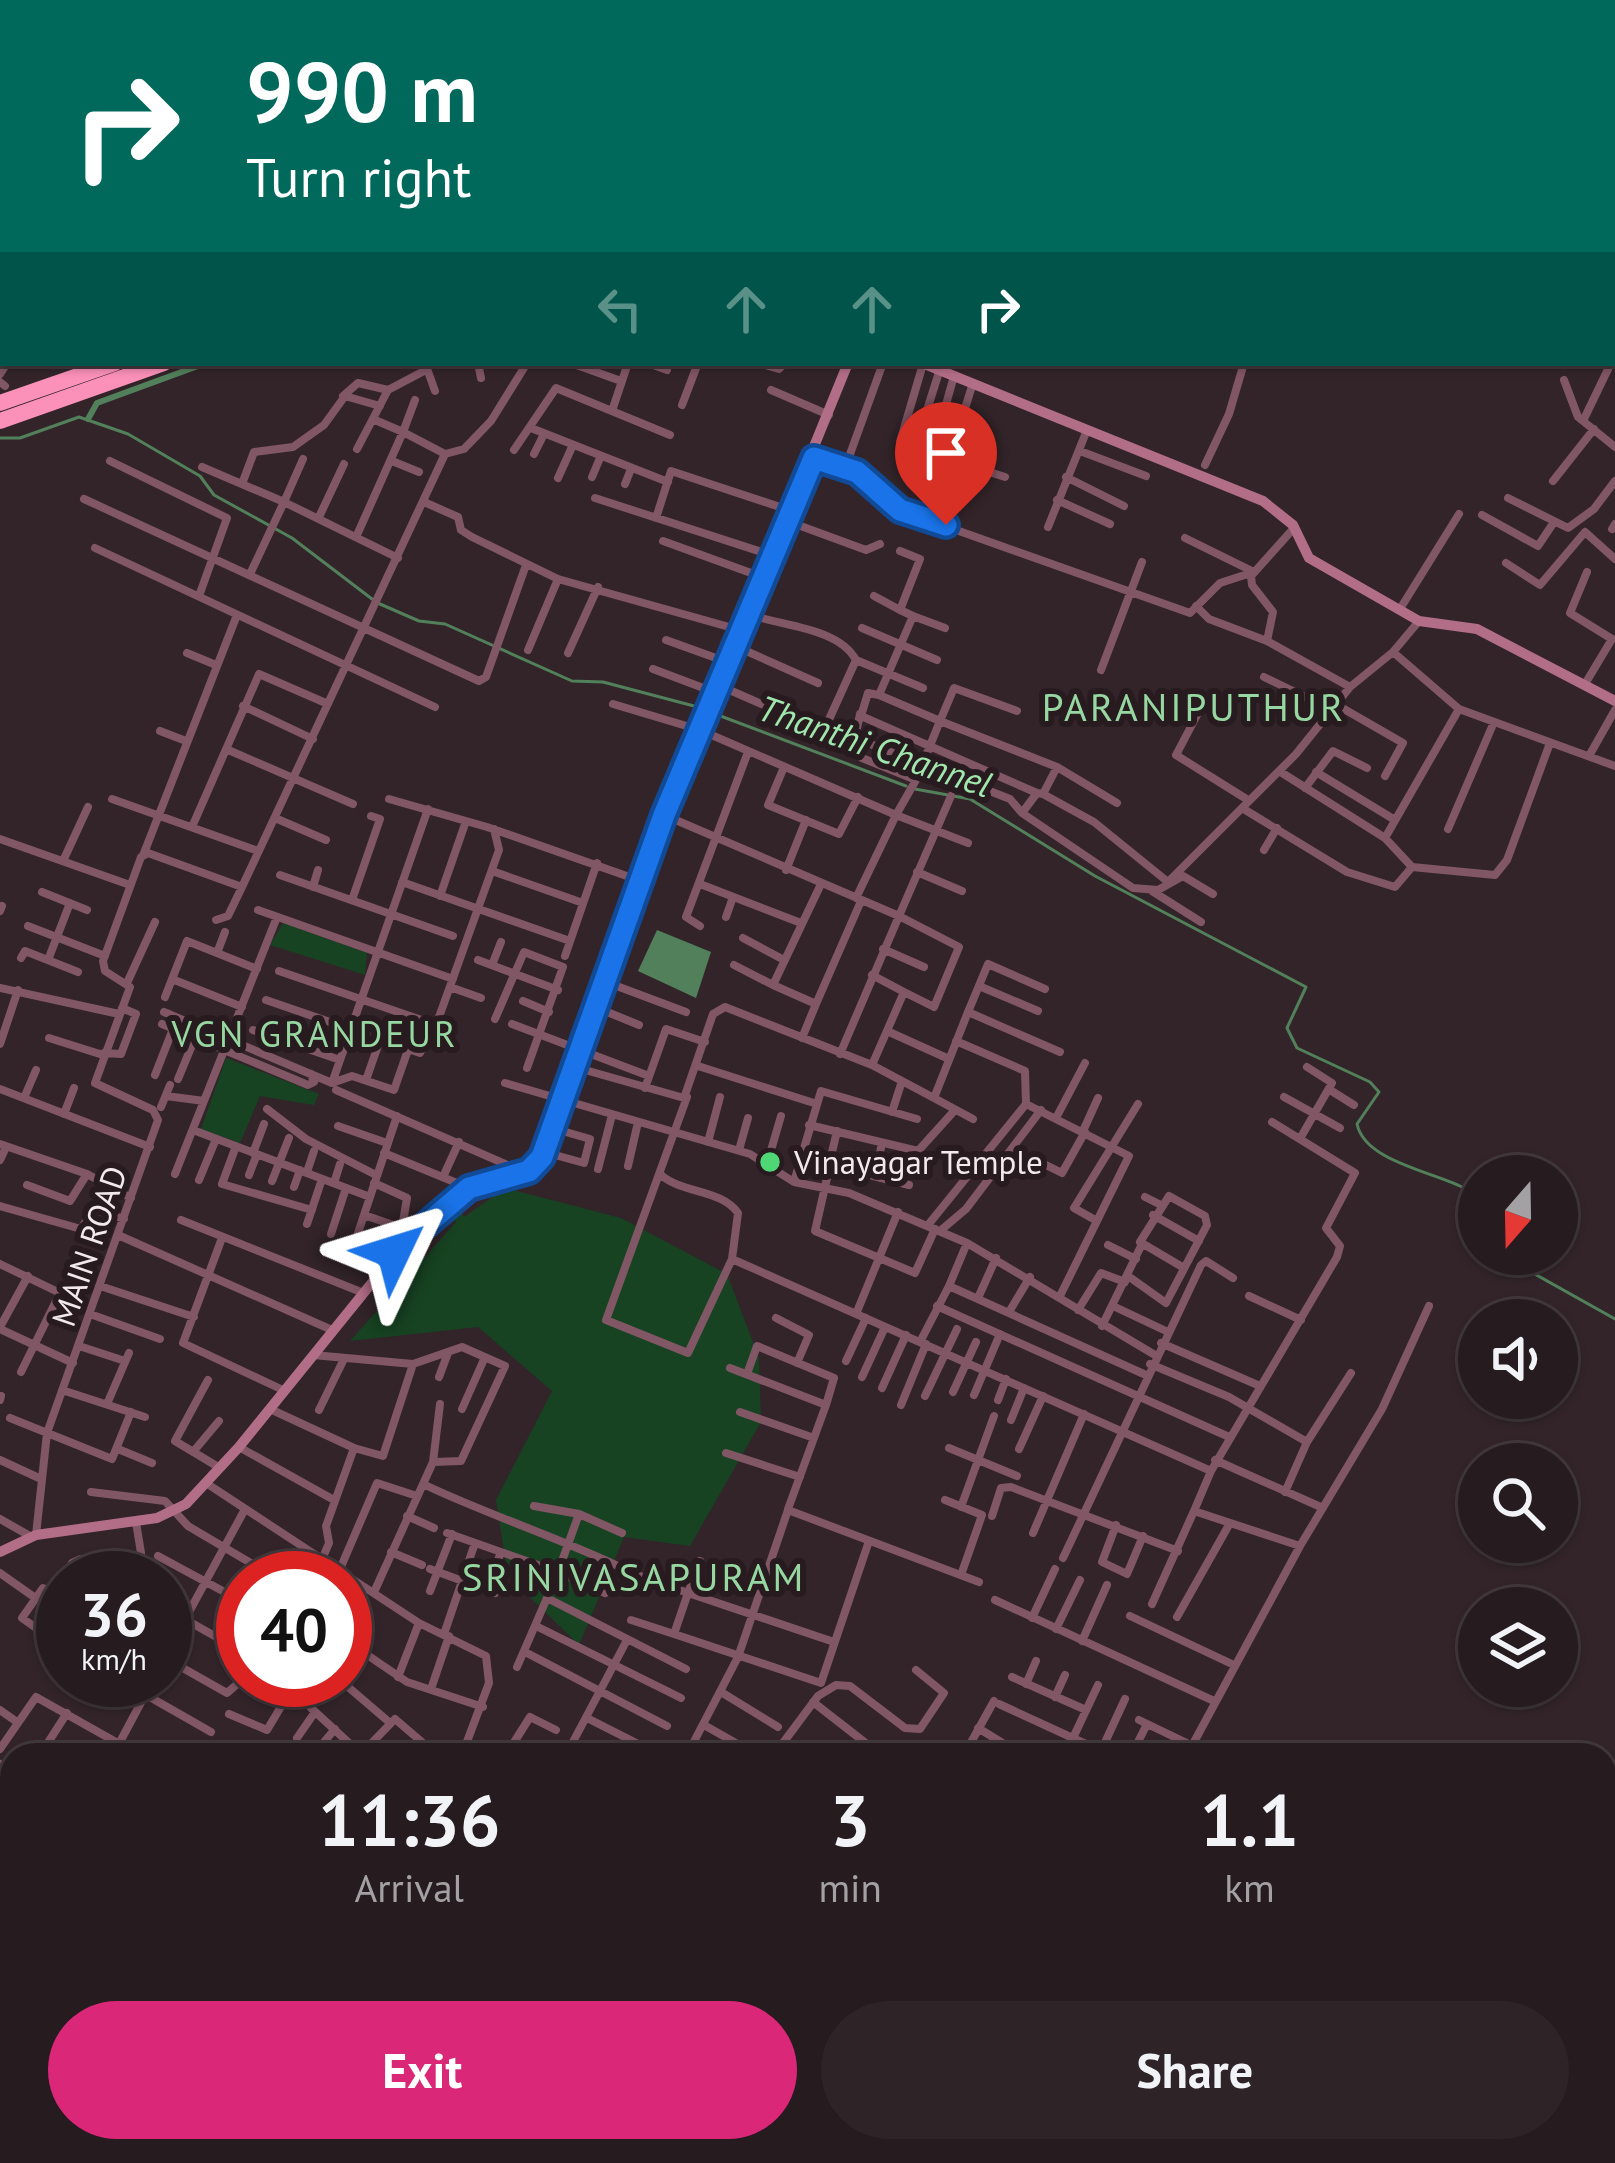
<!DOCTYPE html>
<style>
body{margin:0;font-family:"PT Sans",sans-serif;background:#2e2428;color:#f1f3f6;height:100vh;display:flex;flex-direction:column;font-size:45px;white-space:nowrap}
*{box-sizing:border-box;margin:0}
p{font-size:39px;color:#a4a1a4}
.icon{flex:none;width:66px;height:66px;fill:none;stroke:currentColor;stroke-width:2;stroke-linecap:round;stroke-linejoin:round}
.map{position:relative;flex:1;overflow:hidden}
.drawer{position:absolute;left:0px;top:1743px;width:1617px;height:420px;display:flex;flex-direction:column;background:#261b1f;border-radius:36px 36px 0 0;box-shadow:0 3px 9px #0004,0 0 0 3px #42393d}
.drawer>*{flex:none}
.hud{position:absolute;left:0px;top:0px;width:1617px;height:366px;box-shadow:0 3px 9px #0004,0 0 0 3px #42393d;background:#00695c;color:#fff;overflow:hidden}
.needle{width:78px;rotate:200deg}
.tools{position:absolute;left:1458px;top:1155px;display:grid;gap:24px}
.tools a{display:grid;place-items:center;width:120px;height:120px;border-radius:50%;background:#261b1f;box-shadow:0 3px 9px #0004,0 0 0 3px #42393d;font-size:60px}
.speed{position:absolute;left:36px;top:1551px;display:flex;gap:24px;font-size:60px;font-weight:700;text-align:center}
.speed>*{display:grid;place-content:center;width:156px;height:156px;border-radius:50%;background:#261b1f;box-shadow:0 3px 9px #0004,0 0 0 3px #42393d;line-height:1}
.speed small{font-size:30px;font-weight:400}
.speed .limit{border:18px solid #d22;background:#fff;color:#111}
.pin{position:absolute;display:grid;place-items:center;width:102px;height:102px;color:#fff;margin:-123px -51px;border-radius:50% 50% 50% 0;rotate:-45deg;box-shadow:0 0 12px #0007}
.pin .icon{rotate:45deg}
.me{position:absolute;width:132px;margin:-66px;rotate:49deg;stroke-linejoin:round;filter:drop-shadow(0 0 9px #0008)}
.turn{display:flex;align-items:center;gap:42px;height:252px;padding:0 48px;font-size:54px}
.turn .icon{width:156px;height:156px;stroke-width:2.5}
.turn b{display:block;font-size:84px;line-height:102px}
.lanes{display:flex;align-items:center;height:114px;padding:0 48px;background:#0003;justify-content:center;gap:60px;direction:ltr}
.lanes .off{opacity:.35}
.eta{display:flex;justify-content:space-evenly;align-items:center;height:204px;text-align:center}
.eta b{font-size:72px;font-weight:600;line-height:84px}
.button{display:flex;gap:24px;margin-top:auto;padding:24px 48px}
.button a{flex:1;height:138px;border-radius:72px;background:#db2777;color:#fff;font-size:48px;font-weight:600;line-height:138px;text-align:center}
.button a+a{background:#2e2428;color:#f1f3f6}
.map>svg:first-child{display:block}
</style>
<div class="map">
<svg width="1615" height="2163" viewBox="0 0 1615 2163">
<rect width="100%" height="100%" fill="#322429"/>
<path fill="#174322" d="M283,923L367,953L365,975L270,945Z
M226,1058L319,1094L314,1105L260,1096L240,1143L201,1129Z
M505,1188L621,1218L727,1274L759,1358L761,1422L690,1546L624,1537L579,1645L508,1576L496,1500L552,1391L478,1327L350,1341L456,1222L451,1209L459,1208L464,1217Z"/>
<path fill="#52805b" d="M657,930L711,952L696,998L638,971Z"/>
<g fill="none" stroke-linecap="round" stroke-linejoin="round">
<path stroke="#52805b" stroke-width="3" d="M0,438H20L79,417L128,434L200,476L214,495L292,538L372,599
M380,604L419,621L445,624L572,681L603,682L694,706L906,786
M915,789L970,799L1095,876L1306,987L1287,1028L1297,1048L1370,1082L1379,1092L1357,1124C1365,1162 1435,1172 1466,1189L1470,1202L1461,1222L1479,1242
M1499,1254L1615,1319"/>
<path stroke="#52805b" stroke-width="6" d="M1222,0L1230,3
M1614,338L1615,339
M88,419L97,403L206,363"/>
<path stroke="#815665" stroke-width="8" d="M124,0L129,3
M229,0L237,3
M303,0L309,3
M926,0L927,3
M1434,0L1440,3
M98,3L99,0
M184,3V0
M357,3L358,0
M402,3L404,0
M643,3L644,0
M1577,3L1578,0
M0,26L3,21
M0,38L3,40
M0,56L3,50
M0,86L3,82
M0,148L3,149
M0,190L3,192
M0,237L3,238
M0,281L3,282
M0,323L3,324
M425,363L435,391
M478,363L481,378
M571,363L621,381
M648,363L667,370
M758,363L779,369L785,363
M940,369L915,448L1005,477
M0,374L7,363
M1564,380L1578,417L1615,447
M0,382L5,386
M771,390L829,415
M343,396L358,383L388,390
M682,405L698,363
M612,411L628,363
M375,420L403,432L415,400
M1583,421L1611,363
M531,428L668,482
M915,448L900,442L923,364
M357,449L388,390L424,371
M514,450L556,388L670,435
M1080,451L1146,476
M534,454L544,434
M932,454L954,376
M814,458L857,472L900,510L1190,613L1220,583L1254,572
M303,459L284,502L398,558
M949,459L973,383
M110,461L227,518L199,596
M392,461L419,472
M1205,465L1229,414L1244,363
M202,467L284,502L250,574
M845,468L883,363
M592,477L600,458
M1066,477L1124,506
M558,478L572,447
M1553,481L1594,429
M242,484L254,452L293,447L324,425L345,396L380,406
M625,484L631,469
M595,498L771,555
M1508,498L1568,528L1594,509L1615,481
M84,499L479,681L486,677L526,565
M1057,500L1110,524
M424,502L458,517L461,530L472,537L558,579L740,630
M1482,515L1538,546L1554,522
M319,517L344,464
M656,518L671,471L789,510
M787,521L866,550L880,544
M1048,527L1087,430
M1612,529L1615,524
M1585,532L1615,559
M357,535L403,432L445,454
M1185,538L1254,572
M663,541L762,577
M95,548L435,707
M900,551L920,559L900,610L913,616L879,695L940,721L916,780
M1506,563L1540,585L1585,532
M1587,572L1570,613L1612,639
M874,596L900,610
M1196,606L1209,619L1267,641L1350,687
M1400,609L1459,514
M749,614C780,626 838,627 856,660
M913,616L945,628
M1419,621L1393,652L1459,709L1615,766
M862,628L937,660
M666,640L727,662
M1267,641L1273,612L1252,585L1251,576L1294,528
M735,646L818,683
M528,650L558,579
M187,653L216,665
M568,653L598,587
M653,669L714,692
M1101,670L1142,562
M1264,677L1332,710
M1585,684L1612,639
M718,685L807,724
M879,695L868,693L861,716L1037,793
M1206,698L1176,755L1248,800
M613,704L700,730L896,815L916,780L862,758
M1337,705L1403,743L1385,776
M243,706L313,739
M1017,711L954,688L940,721L1057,767L1043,794L1094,822L1168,882L1296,754L1350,687L1393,652
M860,714L855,738L1010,799L1022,813L1037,793L1043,794
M160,731L186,741
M821,737L856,660L923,688
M226,749L353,804
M1589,756L1615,710
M784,767L768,805L839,834L858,797
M1057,767L1117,803
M1279,771L1385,838L1459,709
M1316,772L1395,820
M1305,788L1333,751L1367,768
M112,799L258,851
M389,799L487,827L641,881
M1242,808L1347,872L1395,887L1412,867L1385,838
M1022,813L1133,888L1158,890L1183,876L1213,894
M664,815L899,916L951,796
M275,818L326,840
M192,827L259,674L328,704
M1448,829L1494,722
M0,839L130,885
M1264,850L1277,828
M144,853L237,615
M63,861L88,807
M1412,867L1495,875L1507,860L1550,743
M786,870L806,820
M492,871L583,903
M917,872L962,891
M280,875L453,936
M402,882L570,941
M700,884L801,923
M821,884L773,985L816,1004L861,901
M313,887L318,870
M1152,891L1201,922
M42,892L87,910
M440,896L466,821
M856,898L896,815L968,843
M352,900L380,819L371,816
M258,910L453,979
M0,911L2,906
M726,917L733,897
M216,920L228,916L242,887
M28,926L105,956
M700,926L686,917L748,752
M743,938L784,960
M883,949L924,967
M217,953L225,932
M565,956L597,863
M21,958L25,951L78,972
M48,960L70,903
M478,960L558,990
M492,965L501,942
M734,965L773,985
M279,971L436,1025
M172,979L242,1007
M606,982L686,1012
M127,983L155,922
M979,986L1038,1011
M450,987L481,998
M0,988L119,1014
M1045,989L988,964L968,1012L1060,1052
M165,997L187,941L257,969
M266,1000L420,1053L439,1017L499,850L494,829
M523,1001L549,1012
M595,1007L639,1025
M164,1012L332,1083L352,1076L394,1090L408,1050
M495,1019L524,952L563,967L527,1068
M162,1024L308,1085L314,1082L311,1074
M512,1024L649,1076
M253,1030L340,1060
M887,1031L949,1059
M49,1038L103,1055
M802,1038L816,1004
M956,1041L1025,1071L1026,1104L1129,1156L1059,1298
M0,1044L18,990
M104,1053L121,1054L136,1014L122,1008
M840,1054L899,916L959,947L934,1007L904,992
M872,1065L904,992L872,975
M571,1066L684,1098L713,1014L725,1007L872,1065L934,1098L968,1012
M698,1066L817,1104
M155,1075L173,1029
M178,1079L195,1038
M366,1080L380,1040
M332,1083L428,809
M505,1083L750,1154L794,1182L849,1193L967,1243L1155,1355
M645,1088L666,1029L705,1042
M0,1089L150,1147
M336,1090L521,1171
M1330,1090L1354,1105
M166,1096L204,1101
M1284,1097L1340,1128
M24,1098L36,1070
M934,1098L973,1119
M161,1107L170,1085
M267,1109L306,1139L376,1175
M892,1112L902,1081
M64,1114L74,1088
M1056,1118L1085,1063
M809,1125L918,1151L955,1110
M338,1126L387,1143
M193,1130L370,1197
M1083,1131L1098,1098
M1301,1137L1332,1083L1307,1067
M708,1142L720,1097
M0,1144L87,1174L131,1198
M236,1146L222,1184L312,1210
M739,1150L748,1118
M544,1152L584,1163L590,1139L552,1128
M253,1153L264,1124
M384,1153L469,1188
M552,1154L558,1130
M0,1160L6,1147
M1040,1162L1062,1173L1085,1132
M767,1164L781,1116
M829,1165L837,1131
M628,1166L638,1122
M598,1169L612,1115
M307,1172L314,1151
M175,1174L277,917
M249,1175L257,1154
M661,1175C683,1194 721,1189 738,1213L732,1259L688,1353L606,1320L687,1097
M875,1176L882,1143
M443,1177L459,1142
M199,1180L216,1139
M272,1181L289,1138
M794,1182L821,1091L917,1119
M334,1183L340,1164
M374,1183L407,1198L402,1228L409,1237
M27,1185L70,1201L87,1174
M909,1185L830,1165L815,1231L915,1273L935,1229
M294,1187L300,1170
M1145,1197L1159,1204
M0,1206L81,1229L93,1209L124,1219
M364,1215L402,1228
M1153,1215L1199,1241
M181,1220L361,1292
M1097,1221L1074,1208L1138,1104
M307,1224L322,1179
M928,1225L1026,1104
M940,1231L966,1209L1041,1110
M331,1234L346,1188
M118,1235L332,1330
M222,1238L183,1343L283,1390
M1108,1245L1136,1259
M732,1259L1211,1471L1194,1511L1300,1546L1187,1755
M387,1260L357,1236L397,1116
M0,1264L60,1293L21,1372
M1128,1276L1166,1303L1207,1225L1205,1216L1169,1196L1140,1242L1184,1268
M100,1286L194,1317
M949,1286L967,1243
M1249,1296L1301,1320
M978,1298L996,1258
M937,1306L1227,1436
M1113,1306L1166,1331
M1078,1310L1101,1273L1125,1282
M1009,1312L1030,1277
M90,1314L160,1339
M856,1314L898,1212
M776,1318L809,1335L797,1363
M1102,1326L1142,1244
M0,1327L28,1276
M0,1329L73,1363
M920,1342L949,1286L1146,1375
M1161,1343L1260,1386
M79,1346L125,1361
M313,1355L413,1364L462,1347L505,1366L461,1461L433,1462
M846,1361L866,1318
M1150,1364L1229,1397L1307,1442
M730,1368L826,1405L788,1509
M747,1374L757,1346L834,1378L826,1405
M439,1377L448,1353
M862,1377L885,1327
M208,1380L175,1441L220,1468
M882,1388L906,1335
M62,1390L145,1417
M953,1392L976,1342
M974,1395L1000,1334
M925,1396L957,1329
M0,1400L1,1396
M998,1400L1006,1379
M107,1404L129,1353
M901,1405L926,1344
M270,1409L354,1448L326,1526L329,1543L314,1578
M462,1409L485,1357
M319,1410L343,1361
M740,1412L814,1438
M10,1418L112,1459L131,1412
M1011,1420L1024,1388
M239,1447L334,1500
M354,1448L383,1456L413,1364
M949,1448L1017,1476
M118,1449L152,1463
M1019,1449L1043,1396
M193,1452L219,1421
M726,1453L800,1477
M0,1460L39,1478
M1215,1460L1323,1508
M1211,1471L1337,1257L1340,1246L1326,1228L1355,1173L1272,1122
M206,1483L419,1623L486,1656L489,1683L462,1755
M423,1484C488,1515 555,1536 620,1567
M91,1492L165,1501L188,1526L276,1578
M1285,1492L1307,1442L1351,1373
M945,1500L982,1515L961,1575
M534,1506L579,1514L558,1572L605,1593
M961,1507L994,1416
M579,1514L622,1533
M407,1516L434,1528
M992,1516L1001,1488L1011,1487L1178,1551
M0,1519L30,1536
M136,1522L141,1553
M1116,1525L1102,1562L1127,1574L1143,1536
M447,1533L558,1572L547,1598L686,1669
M1033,1533L1084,1414
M36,1535L47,1433L158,1120L153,1110L95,1083L130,987L105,971L103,961L141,857L148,853L242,887L445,454L464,449L491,421L527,363
M1300,1546L1382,1409L1429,1306
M391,1552L422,1565
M158,1556L243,1602
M1063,1558L1201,1265L1206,1261L1233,1278
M340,1569L377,1483L417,1496
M430,1569L495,1593
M0,1573L34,1597
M640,1576L688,1593L700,1561
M64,1578L72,1563L81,1559L113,1578
M375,1590L433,1462L440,1404
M487,1590L501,1552
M430,1591L452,1534
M63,1598L43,1588L22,1618L63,1647
M995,1600L1214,1701
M1152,1604L1194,1511
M165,1608L243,1652
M1130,1616L1234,1665
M1177,1617L1230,1523
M1032,1618L1055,1569
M631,1620L674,1634
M536,1626L681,1698
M1056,1629L1080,1580
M444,1634L475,1543
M359,1635L357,1648L407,1682L483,1707
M1082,1641L1107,1585
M834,1642L688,1593L674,1634L821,1683L869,1541
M525,1652L667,1726
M165,1656L244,1511
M165,1658L227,1693L243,1679
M517,1667L547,1598
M398,1677L419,1623
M1012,1677L1086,1710
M120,1680L211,1732
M246,1680L261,1688
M340,1680L389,1722
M1026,1684L1036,1661
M431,1689L449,1636
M721,1692L778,1727
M1055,1697L1065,1675
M813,1702L881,1755
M999,1704L1101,1751L1100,1755
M311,1708L362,1755
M0,1710L17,1722
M229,1714L267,1730L297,1680
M587,1718L654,1752
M1139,1720L1193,1746
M704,1725L741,1746
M978,1728L1022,1755
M297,1738L315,1712
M1073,1738L1098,1685
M205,1748L215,1755
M0,1749L36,1697L139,1755
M1101,1751L1125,1699
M1133,1752L1147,1724
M361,1754L395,1719L437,1755
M40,1755L67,1713
M113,1755L153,1680
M313,1755L335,1729
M506,1755L530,1717L556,1730
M566,1755L627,1640
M687,1755L738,1657L788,1510L979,1582
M774,1755L818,1696L836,1685L850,1686L905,1728L920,1729L944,1693L916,1670
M964,1755L994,1701
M0,1764L12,1773
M0,1809L6,1815L0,1829
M0,1841L12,1848
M1605,1890L1615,1899
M0,1907L12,1915
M1605,1917L1615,1904
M0,1956L12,1935
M1605,2045L1615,2054
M0,2070L9,2045L12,2048
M1605,2080L1615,2067
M0,2096L12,2102
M1605,2104L1615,2112
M0,2119L12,2127
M528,2151L536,2158
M659,2151L673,2163
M741,2151L759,2162
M815,2151L838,2163
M966,2151L986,2163
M1040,2151L1055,2163
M1110,2151L1123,2163
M1190,2151L1212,2163
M1277,2151L1298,2163
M1367,2151L1386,2163
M1461,2151L1482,2163
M464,2159L470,2151
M767,2160L770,2163
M38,2163L46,2151
M82,2163L90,2151
M237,2163L240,2151
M354,2163L363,2151
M572,2163L582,2151
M692,2163L701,2151
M727,2163L733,2151
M882,2163L888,2155
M1131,2163L1141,2152L1151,2163
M1352,2163L1359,2151
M1496,2163L1503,2151
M1551,2163L1558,2151"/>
<path stroke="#b36e87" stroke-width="10" d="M6,0L13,3
M1162,3L1172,0
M922,363L1263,501L1293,525L1309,558L1419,621L1477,629L1615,701
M0,1552L36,1535L157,1518L186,1504L239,1447L409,1237L469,1188L539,1163L664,815L848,363"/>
<path stroke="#d980a1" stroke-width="12" d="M0,1982L12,1993
M0,2009L12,2020
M156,2151L169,2163
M183,2151L197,2163"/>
<path stroke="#fb90b8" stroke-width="16" d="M1069,3L1079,0
M1117,3L1126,0
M0,403L115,363
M0,421L164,363"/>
<defs>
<path id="rail" d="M0,2001L12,2012
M166,2151L179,2163"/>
</defs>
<use href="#rail" stroke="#8d8286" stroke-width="8"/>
<use href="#rail" stroke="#281b1f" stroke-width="3" stroke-dasharray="9" stroke-linecap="butt"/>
</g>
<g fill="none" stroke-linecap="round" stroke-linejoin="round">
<defs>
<path id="route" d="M394,1252L469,1188L529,1171L542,1157L664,815L814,458L857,472L900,510L946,525"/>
</defs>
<use href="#route" stroke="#114b97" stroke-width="30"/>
<use href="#route" stroke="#1a73e8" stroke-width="21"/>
</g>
<circle fill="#4fd675" stroke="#281b1f" stroke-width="4.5" cx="770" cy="1162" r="12"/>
<g text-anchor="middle" stroke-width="12" stroke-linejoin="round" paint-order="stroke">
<g font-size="33" fill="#f2e9ec" stroke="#281b1f" text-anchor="start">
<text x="794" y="1174">Vinayagar Temple</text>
</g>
<g font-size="33" fill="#f2e9ec" stroke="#281b1f">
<text transform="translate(89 1246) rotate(-71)" y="12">MAIN ROAD</text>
</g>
<g font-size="36" font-style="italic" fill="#a0e7ad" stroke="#281b1f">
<text transform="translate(875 746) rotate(19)" y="13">Thanthi Channel</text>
</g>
<g font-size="36" letter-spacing="3" fill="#97d8a2" stroke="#281b1f">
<text x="315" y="1047">VGN GRANDEUR</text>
</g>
<g font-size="39" letter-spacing="3" fill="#97d8a2" stroke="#281b1f">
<text x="1194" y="721">PARANIPUTHUR</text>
<text x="634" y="1591">SRINIVASAPURAM</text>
</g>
</g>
</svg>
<div class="tools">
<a><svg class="needle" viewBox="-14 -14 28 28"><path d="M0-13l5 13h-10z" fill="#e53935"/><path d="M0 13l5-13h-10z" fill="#a4a1a4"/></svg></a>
<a><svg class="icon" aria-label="sound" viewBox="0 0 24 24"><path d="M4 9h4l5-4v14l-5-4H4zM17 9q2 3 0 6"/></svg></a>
<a><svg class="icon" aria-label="search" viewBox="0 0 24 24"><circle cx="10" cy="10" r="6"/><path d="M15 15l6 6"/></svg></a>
<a><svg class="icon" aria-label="layers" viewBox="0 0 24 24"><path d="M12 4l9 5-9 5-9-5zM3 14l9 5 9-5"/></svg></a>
</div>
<div class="speed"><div>36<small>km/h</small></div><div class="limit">40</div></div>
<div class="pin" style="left:946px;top:525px;background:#d93025"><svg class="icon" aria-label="arrive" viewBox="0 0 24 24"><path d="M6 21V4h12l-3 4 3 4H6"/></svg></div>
<svg class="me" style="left:394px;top:1252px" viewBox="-20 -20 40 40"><path d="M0-17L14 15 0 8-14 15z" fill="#1a73e8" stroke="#fff" stroke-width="4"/></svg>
<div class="hud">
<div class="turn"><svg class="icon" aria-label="right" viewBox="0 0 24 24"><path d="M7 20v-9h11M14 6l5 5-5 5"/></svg><div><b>990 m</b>Turn right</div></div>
<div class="lanes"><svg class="icon off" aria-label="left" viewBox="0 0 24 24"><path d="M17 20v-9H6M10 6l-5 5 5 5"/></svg><svg class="icon off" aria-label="ahead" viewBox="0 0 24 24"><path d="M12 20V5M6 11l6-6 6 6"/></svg><svg class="icon off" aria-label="ahead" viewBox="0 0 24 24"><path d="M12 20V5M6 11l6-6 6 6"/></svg><svg class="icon" aria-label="right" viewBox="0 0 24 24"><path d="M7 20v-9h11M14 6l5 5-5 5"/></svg></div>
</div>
<section class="drawer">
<div class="eta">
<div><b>11:36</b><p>Arrival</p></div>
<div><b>3</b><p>min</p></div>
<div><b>1.1</b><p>km</p></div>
</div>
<div class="button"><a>Exit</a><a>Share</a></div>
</section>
</div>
